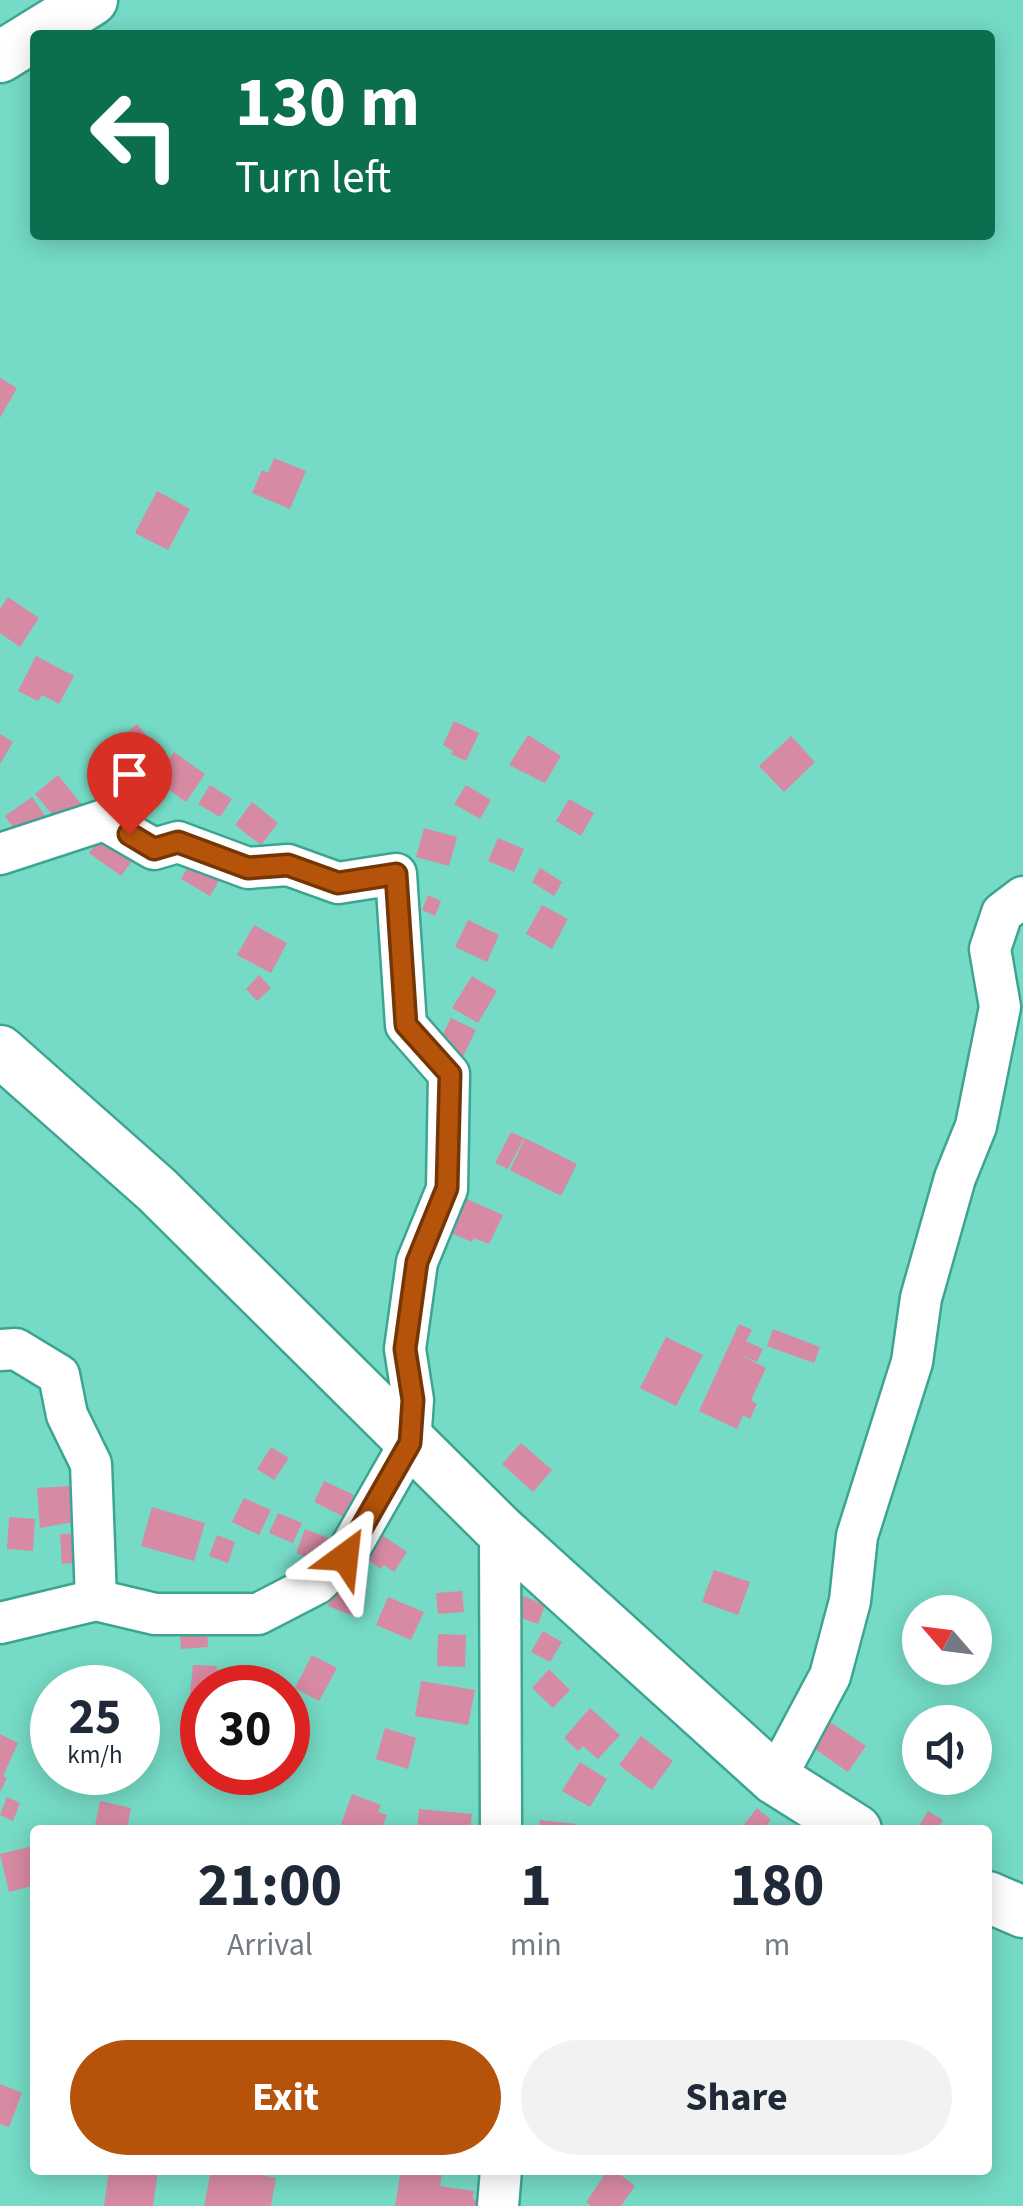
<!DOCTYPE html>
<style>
body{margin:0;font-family:"Source Sans 3",sans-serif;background:#f2f2f3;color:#1f2937;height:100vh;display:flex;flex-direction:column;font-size:38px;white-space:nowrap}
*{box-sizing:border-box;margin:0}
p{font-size:32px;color:#747a83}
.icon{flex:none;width:55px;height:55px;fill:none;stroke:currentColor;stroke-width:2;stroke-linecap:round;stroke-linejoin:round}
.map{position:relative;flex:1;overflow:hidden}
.panel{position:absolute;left:30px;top:1825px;width:962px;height:350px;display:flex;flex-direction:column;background:#fff;border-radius:10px;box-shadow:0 5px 25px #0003}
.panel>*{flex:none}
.banner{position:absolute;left:30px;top:30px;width:965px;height:210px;border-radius:10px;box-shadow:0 5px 25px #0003;background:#0b6e4f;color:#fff;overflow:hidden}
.needle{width:65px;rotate:298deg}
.controls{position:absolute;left:902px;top:1595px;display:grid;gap:20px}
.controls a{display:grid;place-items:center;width:90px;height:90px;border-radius:50%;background:#fff;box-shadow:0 5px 25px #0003;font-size:50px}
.speed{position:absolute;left:30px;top:1665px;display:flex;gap:20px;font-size:50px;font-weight:700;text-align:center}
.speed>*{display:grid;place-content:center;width:130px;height:130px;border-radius:50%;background:#fff;box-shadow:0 5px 25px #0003;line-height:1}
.speed small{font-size:25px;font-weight:400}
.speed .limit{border:15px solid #d22;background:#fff;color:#111}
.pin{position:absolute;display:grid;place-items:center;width:85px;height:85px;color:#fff;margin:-102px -42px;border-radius:50% 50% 50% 0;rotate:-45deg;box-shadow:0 0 10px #0007}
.pin .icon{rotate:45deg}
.me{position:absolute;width:110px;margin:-55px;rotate:30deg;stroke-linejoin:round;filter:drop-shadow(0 0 8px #0008)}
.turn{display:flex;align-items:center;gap:35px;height:210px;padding:0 40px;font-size:45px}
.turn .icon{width:130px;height:130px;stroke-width:2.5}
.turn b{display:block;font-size:70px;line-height:85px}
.eta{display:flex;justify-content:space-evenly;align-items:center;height:170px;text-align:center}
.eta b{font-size:60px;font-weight:700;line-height:70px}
.button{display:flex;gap:20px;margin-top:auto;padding:20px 40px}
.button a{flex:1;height:115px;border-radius:60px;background:#b45309;color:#fff;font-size:40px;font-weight:700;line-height:115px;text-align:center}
.button a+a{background:#f2f2f3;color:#1f2937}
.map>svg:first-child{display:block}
</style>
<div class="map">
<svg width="1023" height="2206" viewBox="0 0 1023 2206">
<rect width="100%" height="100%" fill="#75dbc6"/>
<path fill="#d78aa3" d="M0,378L17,388L0,418Z
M274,458L306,471L290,509L252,493L262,470L268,473Z
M157,491L190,509L168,550L135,533Z
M8,597L39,618L20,647L0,633V609Z
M36,656L74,676L59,704L42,695L38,701L18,691Z
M454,721L479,733L466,761L451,754L453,751L443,745Z
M137,724L153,744L140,754L124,735Z
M0,734L13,742L0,764Z
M528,735L561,756L545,783L509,765Z
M791,736L815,762L784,792L759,766Z
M174,752L205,774L186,802L155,780Z
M58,775L83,806L61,825L35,794Z
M210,785L232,799L220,817L198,804Z
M466,785L491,800L480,819L454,804Z
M32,797L53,827L16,832L5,816Z
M569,799L594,813L581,836L556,821Z
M252,802L278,823L261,845L235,825Z
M424,828L457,837L449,866L416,857Z
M106,829L138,853L121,876L89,853Z
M498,838L524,849L514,872L488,861Z
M194,857L223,874L210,896L181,879Z
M540,868L562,882L554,896L532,882Z
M428,895L441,901L435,916L422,910Z
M542,905L568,919L552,949L526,934Z
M468,920L499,935L487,962L455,947Z
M254,925L287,943L271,973L237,955Z
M259,975L271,988L257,1001L246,989Z
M472,976L497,991L478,1023L452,1008Z
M451,1018L476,1030L460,1063L435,1050Z
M511,1132L524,1138L508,1169L495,1163Z
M525,1138L577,1164L561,1196L510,1170Z
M467,1199L503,1215L489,1244L474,1238L472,1242L451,1233Z
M739,1324L752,1330L746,1341L763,1349L757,1362L740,1355L766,1368L751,1400L757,1404L750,1419L743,1415L737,1429L699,1411Z
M773,1329L820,1347L814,1363L767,1346Z
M666,1337L703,1355L676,1406L640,1388Z
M521,1443L552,1470L533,1492L502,1464Z
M271,1447L289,1458L274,1480L257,1469Z
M324,1481L354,1495L344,1517L314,1502Z
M71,1486L73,1522L40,1528L37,1488Z
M244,1498L271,1510L259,1535L232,1522Z
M152,1507L205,1523L194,1561L141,1546Z
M278,1513L302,1523L293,1543L269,1533Z
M9,1517L35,1519L33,1551L7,1549Z
M305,1529L333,1540L323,1564L296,1553Z
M82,1533L83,1562L62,1564L60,1534Z
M217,1535L235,1542L228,1563L209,1556Z
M382,1535L407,1552L394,1572L384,1565L381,1569L367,1559Z
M714,1570L750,1582L738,1615L702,1602Z
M339,1579L367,1590L356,1617L328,1606Z
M462,1591L464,1612L438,1614L436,1593Z
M521,1595L545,1605L538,1624L513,1615Z
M388,1597L424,1612L411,1640L376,1625Z
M207,1628L208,1647L181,1649L180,1631Z
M543,1631L562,1642L550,1662L531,1652Z
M438,1634L466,1635L465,1667L437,1666Z
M312,1655L337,1668L319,1701L295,1688Z
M193,1665L217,1666L215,1688H202V1694H190Z
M549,1669L570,1690L553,1708L532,1688Z
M421,1681L475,1690L468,1725L415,1716Z
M590,1708L620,1735L598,1759L583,1746L578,1751L564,1738Z
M41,1721L52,1729V1747L33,1734Z
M830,1722L866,1746L848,1772L812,1747Z
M385,1728L416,1738L408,1769L376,1759Z
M0,1734L18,1743L3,1776L7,1778L0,1792Z
M641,1736L673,1761L652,1790L619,1765Z
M580,1762L607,1779L590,1807L562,1791Z
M352,1794L381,1805L378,1812L387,1815L381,1830H339Z
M7,1797L20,1803L13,1821L0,1815Z
M100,1801L131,1808L127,1830H94Z
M757,1808L771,1820L763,1830H747L743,1826Z
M419,1809L472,1814L470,1830H417Z
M928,1811L943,1820L937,1830L918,1828Z
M540,1820L576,1824L575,1830H538Z
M33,1846L35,1885L9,1892L0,1854Z
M0,2084L22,2093L9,2127L0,2124Z
M109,2170H158L153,2206H104Z
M211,2170H236L276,2178L271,2206H204Z
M401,2170L442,2174L440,2186L474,2191L473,2199L482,2201L481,2206H395Z
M608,2170H614L635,2186L621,2206H591L586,2202Z"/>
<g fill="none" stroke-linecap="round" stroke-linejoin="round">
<defs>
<path id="minor" d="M0,854L104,820L154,849L178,842L248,868L288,865L338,883L396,874L406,1025L449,1074L447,1189L417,1262L405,1349L413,1400L410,1443L345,1557L316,1584L258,1614H155L96,1600L0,1623
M0,1350L16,1349L59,1375L67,1415L91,1464L96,1600
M500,1530L501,1830
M775,1779L830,1676L850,1601L857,1536L912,1362L921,1298L955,1178L976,1126L1000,1007L990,949L1002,913L1023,897
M498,2206L501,2170"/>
<path id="tertiary" d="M0,57L92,0
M0,1051L157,1190L500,1530L775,1779L856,1830
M988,1897L1023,1912"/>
</defs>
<use href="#minor" stroke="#3ca592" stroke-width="45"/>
<use href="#tertiary" stroke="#3ca592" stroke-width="55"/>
<use href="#minor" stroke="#fff" stroke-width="40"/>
<use href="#tertiary" stroke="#fff" stroke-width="50"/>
</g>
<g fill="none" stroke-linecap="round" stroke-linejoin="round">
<defs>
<path id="route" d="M129,834L154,849L178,842L248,868L288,865L338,883L396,874L406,1025L450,1074L447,1188L417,1262L405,1349L413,1400L410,1443L345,1557"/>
</defs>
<use href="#route" stroke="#753606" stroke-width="25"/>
<use href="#route" stroke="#b45309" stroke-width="18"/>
</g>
</svg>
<div class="controls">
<a><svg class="needle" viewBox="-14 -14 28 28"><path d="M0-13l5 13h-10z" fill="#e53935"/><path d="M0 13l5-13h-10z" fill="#747a83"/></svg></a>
<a><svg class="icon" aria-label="sound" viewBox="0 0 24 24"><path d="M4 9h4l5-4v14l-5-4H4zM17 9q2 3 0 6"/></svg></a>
</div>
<div class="speed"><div>25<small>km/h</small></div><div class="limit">30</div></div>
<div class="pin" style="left:129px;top:834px;background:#d93025"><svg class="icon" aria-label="arrive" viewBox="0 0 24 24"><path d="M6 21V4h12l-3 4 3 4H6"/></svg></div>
<svg class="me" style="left:345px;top:1557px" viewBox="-20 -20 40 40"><path d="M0-17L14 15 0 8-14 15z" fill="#b45309" stroke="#fff" stroke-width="4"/></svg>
<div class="banner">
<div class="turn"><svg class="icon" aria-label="left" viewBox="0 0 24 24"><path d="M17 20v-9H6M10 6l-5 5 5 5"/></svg><div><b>130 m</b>Turn left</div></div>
</div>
<section class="panel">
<div class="eta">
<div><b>21:00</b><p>Arrival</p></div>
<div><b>1</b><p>min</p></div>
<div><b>180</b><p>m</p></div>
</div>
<div class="button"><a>Exit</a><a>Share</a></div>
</section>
</div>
